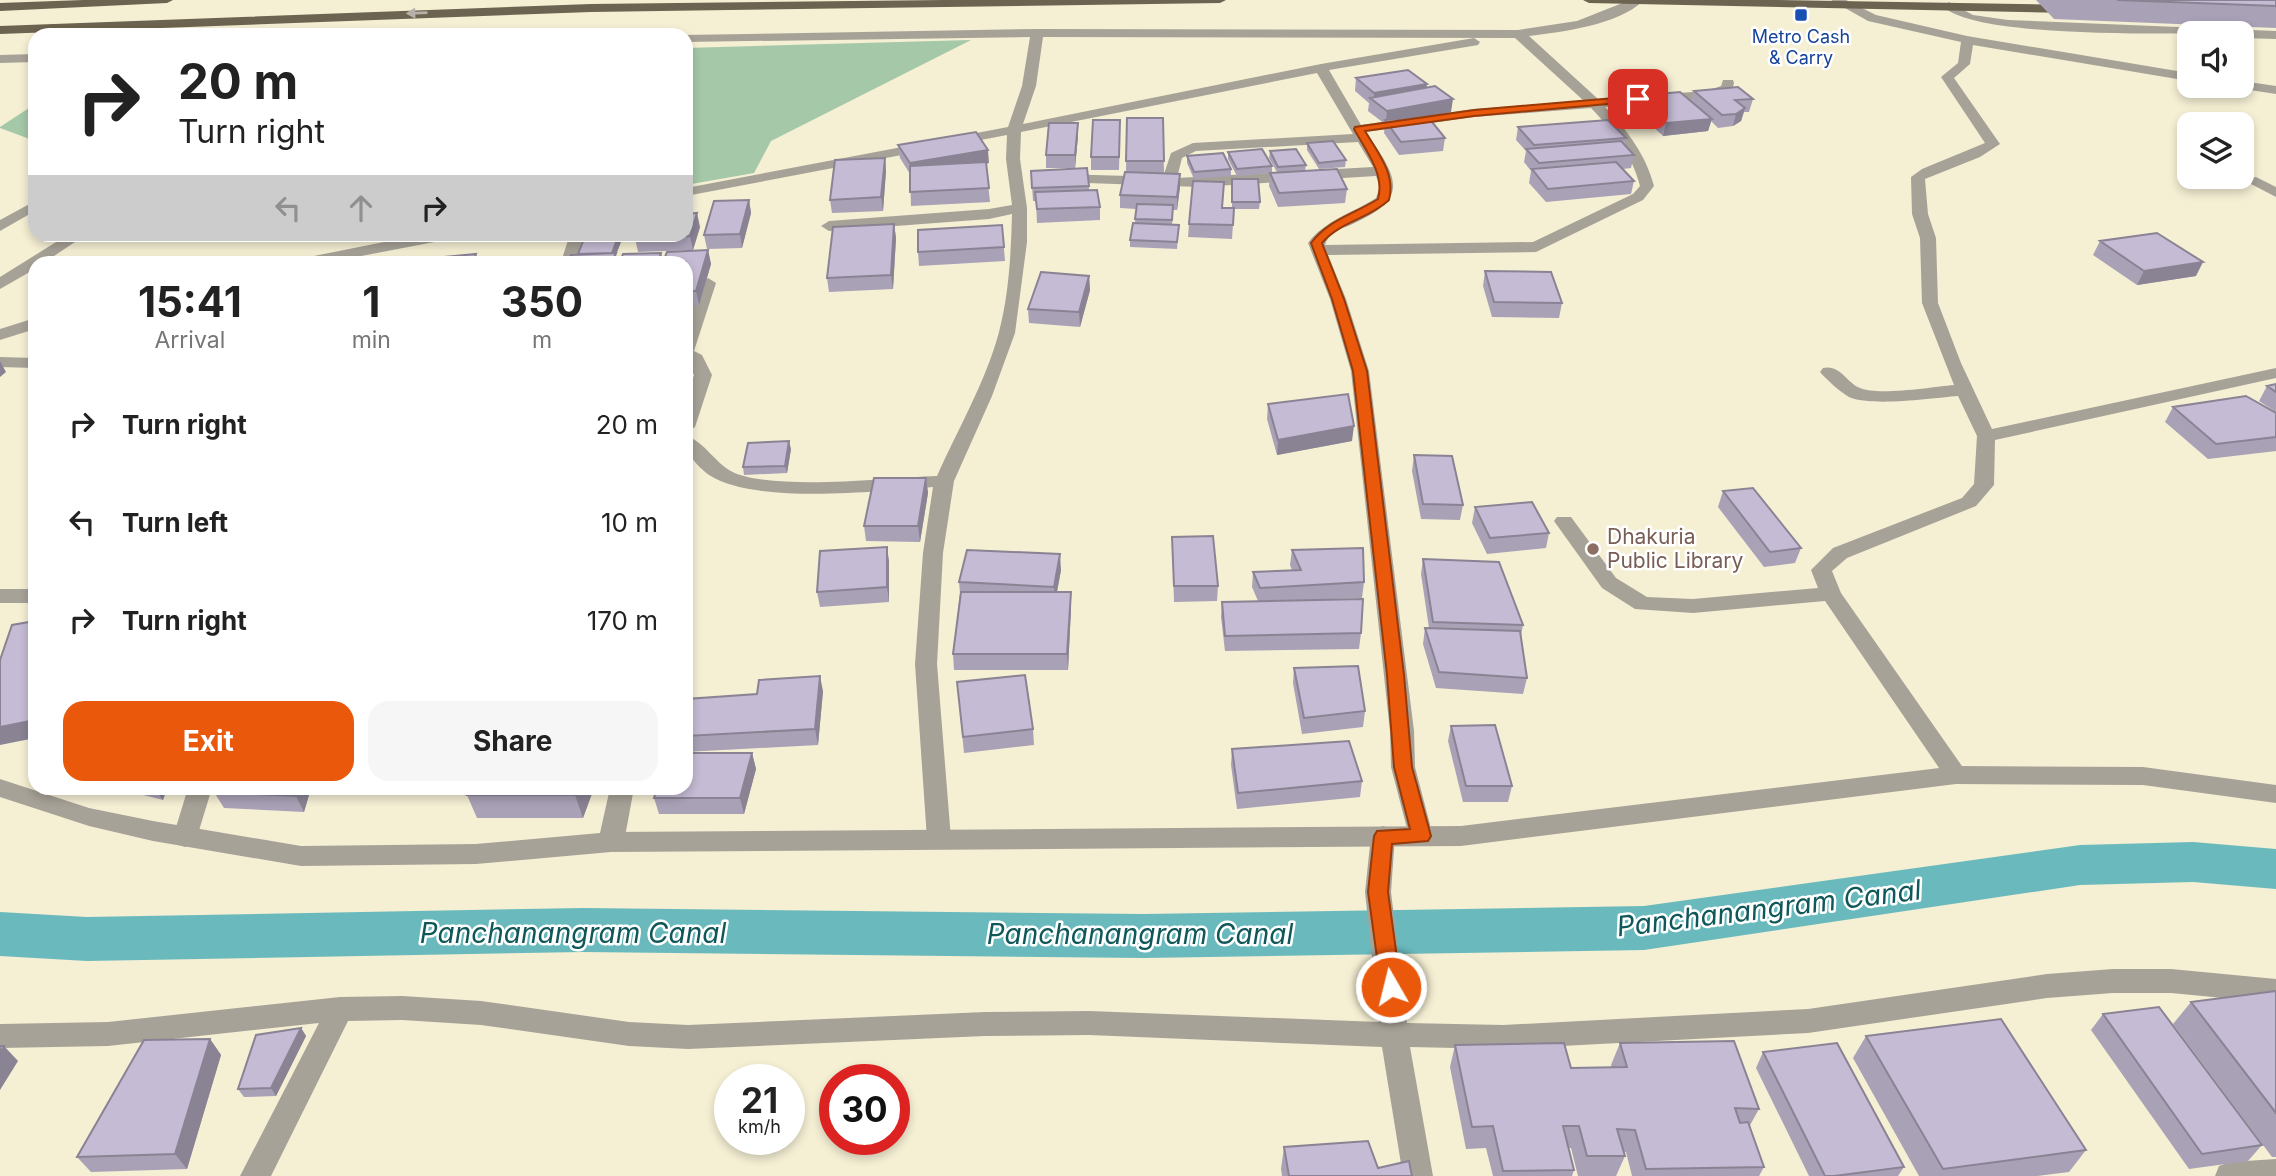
<!DOCTYPE html>
<style>
body{margin:0;font-family:Inter,sans-serif;background:#f6f6f6;color:#222;height:100vh;display:flex;flex-direction:column;font-size:26px;white-space:nowrap}
*{box-sizing:border-box;margin:0}
p{font-size:23px;color:#767676}
.icon{flex:none;width:38px;height:38px;fill:none;stroke:currentColor;stroke-width:2;stroke-linecap:round;stroke-linejoin:round}
.map{position:relative;flex:1;overflow:hidden}
.sheet{position:absolute;left:28px;top:256px;width:665px;height:539px;display:flex;flex-direction:column;background:#fff;border-radius:21px;box-shadow:0 4px 10px #0003}
.sheet>*{flex:none}
.top-card{position:absolute;left:28px;top:28px;width:665px;height:214px;border-radius:21px;box-shadow:0 4px 10px #0003;background:#fff;color:#222;overflow:hidden}
.buttons{position:absolute;left:2177px;top:21px;display:grid;gap:14px}
.buttons a{display:grid;place-items:center;width:77px;height:77px;border-radius:14px;background:#fff;box-shadow:0 4px 10px #0003;font-size:35px}
.speed{position:absolute;left:714px;top:1064px;display:flex;gap:14px;font-size:35px;font-weight:700;text-align:center}
.speed>*{display:grid;place-content:center;width:91px;height:91px;border-radius:50%;background:#fff;box-shadow:0 4px 10px #0003;line-height:1}
.speed small{font-size:18px;font-weight:400}
.speed .limit{border:10px solid #d22;background:#fff;color:#111}
.pin{position:absolute;display:grid;place-items:center;width:60px;height:60px;color:#fff;margin:-30px;border-radius:14px;box-shadow:0 4px 10px #0006}
.me{position:absolute;width:77px;margin:-38px;rotate:352deg;stroke-linejoin:round;filter:drop-shadow(0 0 5px #0008)}
.turn{display:flex;align-items:center;gap:24px;height:147px;padding:0 35px;font-size:32px}
.turn .icon{width:91px;height:91px;stroke-width:2.5}
.turn b{display:block;font-size:49px;line-height:60px}
.lanes{display:flex;align-items:center;height:66px;padding:0 35px;background:#0003;justify-content:center;gap:35px;direction:ltr}
.lanes .off{opacity:.35}
.eta{display:flex;justify-content:space-evenly;align-items:center;height:119px;text-align:center}
.eta b{font-size:42px;font-weight:700;line-height:49px}
.cta{display:flex;gap:14px;margin-top:auto;padding:14px 35px}
.cta a{flex:1;height:80px;border-radius:21px;background:#ea580c;color:#fff;font-size:28px;font-weight:700;line-height:80px;text-align:center}
.cta a+a{background:#f6f6f6;color:#222}
ul{padding:0;list-style:none}
li{display:flex;align-items:center;gap:21px;height:98px;padding:0 35px}
li div{flex:1}
li b{display:block;font-size:26px}
li em{font-style:normal}
.map>svg:first-child{display:block}
</style>
<div class="map">
<svg width="2276" height="1176" viewBox="0 0 2276 1176">
<rect width="100%" height="100%" fill="#f5efd4"/>
<path fill="#a5c8a8" d="M971,40L771,141L754,173L686,185V48Z
M35,104V141L0,128V127Z"/>
<g fill="none" stroke-linecap="round" stroke-linejoin="round">
<path fill="#6ababd" fill-rule="evenodd" d="M2193,842L2276,849V889L2193,882L2080,885L1644,950L1144,958L583,952L87,961L0,956V912L87,917L583,908L1144,914L1644,906L2080,845Z"/>
<path fill="#a7a297" fill-rule="evenodd" d="M1630,0L1643,1C1618,25 1562,32 1529,36L1598,99L1706,91L1721,86L1723,80H1733L1734,83L1732,91L1708,99L1605,107C1627,130 1646,155 1654,186L1643,200L1536,252L1328,255L1346,299L1369,371L1414,731L1415,767L1433,836L1430,843L1421,846L1412,843L1409,836L1391,767L1390,731L1351,371L1330,299L1308,243C1325,220 1353,213 1376,198L1380,186L1376,176L1199,187L1060,182L1053,178L1060,174L1163,177L1171,153L1193,143L1353,134L1317,73L1021,132L1020,159L1027,208V242L1015,333L992,396L954,481L943,553L937,664L951,839L948,846L939,849L930,846L927,839L915,664L923,553L933,487C878,491 755,505 709,475C700,469 693,459 686,452V436C705,441 716,466 737,474C784,490 885,478 937,476C958,429 986,381 999,332C1009,294 1011,253 1012,214L989,219L829,231L821,226L829,221L989,209L1012,205L1006,159L1007,135L686,196V188L1008,127L1022,86L1030,37L686,42V35H683L1037,29L1518,30L1577,21ZM1043,37L1515,38L1584,101L1474,109L1361,125L1329,70L1478,45L1480,42L1474,38L1321,64L1023,124L1036,86ZM1591,108C1613,131 1632,154 1640,186L1633,194L1533,242L1325,245C1328,234 1337,230 1348,226C1410,199 1400,181 1366,132L1474,117ZM1358,142L1373,167L1177,178L1182,158L1196,151Z
M1831,0H1846L1876,15L1967,36L2189,73V81L1973,45L1970,64L1954,78L2000,144L1980,157L1925,179L1928,214L1936,238L1938,303L1961,363L1992,429L2276,368V378L1995,440L1994,485L1976,506L1847,558L1832,571L1841,593L1964,769L1968,775L1964,781L1956,784L1948,781L1825,601L1693,613L1635,609L1602,588L1554,521L1557,517H1571L1616,578L1647,597L1693,599L1818,588L1811,570L1833,548L1962,498L1974,484L1977,436L1958,396C1933,398 1871,407 1849,397C1840,392 1827,380 1820,372L1823,368C1840,364 1846,382 1860,388C1878,396 1932,387 1954,385L1922,303L1920,238L1912,214L1911,177L1922,169L1985,143L1941,77L1958,63L1961,42L1868,21Z
M1949,2L1973,15L2008,20L2276,31V39L2242,38V33C2191,33 1973,40 1943,6Z
M35,54V62L0,63V55Z
M2242,81L2276,86V94L2237,88L2236,86H2242Z
M2256,177L2276,187V197L2251,184L2249,181L2251,178Z
M35,201V211L0,231V220Z
M69,234H87L45,262H35V269L0,289V277Z
M424,234H457L450,239L330,262H301L309,257Z
M570,234H586L577,262H561Z
M708,278L716,283L694,351L702,355L712,375L695,427L686,433V399L694,375L686,361V324L700,283Z
M35,318V329L0,340V329Z
M0,357L35,358V368L0,367Z
M0,589H35V603H0Z
M188,788H212L197,837L194,844L185,847L176,844L173,837Z
M610,788H634L624,842L620,849L611,852L602,849L598,842Z
M1383,826L1392,829L1395,836L1391,892L1407,1023L1503,1025L1808,1009L2047,974L2113,969H2171L2276,979V1003L2171,993H2113L2047,998L1808,1033L1503,1049L1410,1047L1433,1176H1403L1382,1047L1089,1035L985,1036L688,1049L629,1046L481,1025L402,1020L348,1021L271,1176H240L319,1023L108,1046L0,1048V1024L108,1022L340,997L402,996L481,1001L629,1022L688,1025L985,1012L1089,1011L1379,1022L1365,892L1371,836L1374,829Z
M2276,1159V1176H2215L2219,1166L2230,1162Z"/>
<path fill="#a7a297" fill-rule="evenodd" d="M1956,766L2143,767L2276,785V803L2143,785L1956,784L1461,846L611,852L476,864L301,866L153,841L89,826L0,797V779L89,808L153,821L301,846L476,844L611,832L1461,826Z"/>
<path fill="#6c6350" fill-rule="evenodd" d="M83,0H173L167,3L0,11V3Z
M944,0H1226L1220,3L591,12L0,34V26L591,4Z
M1583,0H1777L2071,5L2077,9L2071,13L1589,3Z"/>
</g>
<path fill="#a9a1b6" d="M2036,0H2276V28L2054,19Z
M1356,78L1427,88L1451,112L1425,117L1445,138L1443,151L1399,155L1384,133L1385,124L1368,111L1369,103L1355,91Z
M1694,91L1753,99L1749,112H1744L1741,121L1733,126L1718,128L1711,121L1708,131L1663,136L1634,109L1636,96L1691,101Z
M1127,118H1163L1164,173L1180,187L1177,210H1173L1172,225H1179L1177,249L1130,247V240L1135,223L1136,209L1120,208V195L1126,172Z
M1078,123V136L1075,168H1046V155Z
M1518,127L1626,138L1624,145L1634,155L1631,168L1623,169L1634,181L1631,194L1546,202L1529,183L1531,171L1524,162L1526,151L1516,140Z
M1120,133L1119,170H1091V157Z
M1307,143L1346,160L1345,167L1319,169L1307,150Z
M898,145L989,163L986,164L990,202L911,206L910,174L900,158Z
M1270,151L1306,165L1305,171L1347,189L1345,203L1278,207L1269,186L1270,173L1237,176L1228,159V152L1272,166V173L1277,172L1269,158Z
M1187,156L1231,169V176L1194,179L1187,163Z
M885,158L886,171L883,211L832,213L830,200Z
M1031,171L1089,186V190L1100,207V220L1037,223L1036,201H1033Z
M1232,179L1260,202L1259,209H1234L1232,239L1188,237L1189,224L1222,208H1232Z
M749,200L751,213L742,248L707,249L704,235Z
M894,224L896,238L893,289L829,292L827,278Z
M1002,225L1005,261L919,266L918,252Z
M700,227L693,250L638,252L635,238Z
M2100,241L2196,276L2137,285L2093,255Z
M708,250L711,264L699,305H691L693,316L686,342V262Z
M1485,271L1562,303L1559,318L1492,317L1483,286Z
M1089,276L1090,290L1080,327L1029,323L1028,309Z
M2276,384V412L2259,401L2267,386Z
M1268,404L1352,441L1277,455L1267,419Z
M2173,407L2276,413V451L2208,459L2165,422Z
M791,449L787,473L744,475L743,467Z
M1414,455L1463,505L1460,520L1421,519L1412,471Z
M926,478L928,493L920,542L866,541L864,526Z
M1723,491L1801,548L1795,563L1764,567L1718,507Z
M1475,507L1549,533L1546,548L1487,554L1472,523Z
M1172,537L1218,586L1217,601L1174,602Z
M887,547L889,562V602L820,607L817,592Z
M1292,550L1364,582L1362,598L1334,599L1361,633L1359,649L1225,651L1221,617L1222,602L1258,601L1252,587L1253,572L1292,570L1290,565Z
M1423,559L1523,625L1521,635L1527,678L1523,694L1436,688L1423,644L1425,628H1429L1421,574Z
M1061,570L1057,592L1071,608L1068,670H954L953,654L960,593L959,582Z
M1294,668L1365,711L1363,727L1302,734L1293,683Z
M957,682L1033,729L1034,745L964,753Z
M823,691L818,745L686,752V699Z
M1451,726L1512,786L1508,802H1463L1448,741Z
M1232,749L1362,781L1360,797L1237,809L1231,765Z
M752,753L756,769L744,814H659L654,798Z
M122,788H167L163,800L124,790Z
M215,788H311L304,812L224,808L214,792Z
M470,788H594L583,818H477L467,795Z
M2276,991V1157H2272L2173,1024L2191,1002Z
M2103,1014L2262,1145L2248,1161L2189,1169L2091,1030Z
M301,1028L306,1036L276,1096L244,1097L238,1089Z
M1866,1036L2086,1150L2069,1172L2037,1176H1919L1853,1058Z
M210,1039L221,1055L187,1169L91,1172L77,1157Z
M1620,1043L1759,1109L1749,1127L1764,1167L1759,1176H1632L1626,1152H1624L1625,1156L1616,1176H1578L1571,1148H1568L1574,1170L1572,1176H1493L1486,1148L1466,1149L1450,1067L1455,1045L1571,1068H1612L1611,1065Z
M1763,1052L1904,1167L1898,1176H1809L1756,1068Z
M1284,1147L1378,1168L1412,1176H1282L1281,1169Z"/>
<path fill="#8a8394" d="M1427,84L1426,97L1374,101V93Z
M1453,99L1451,112L1388,124L1386,121L1387,111Z
M1745,108L1741,121L1733,126L1736,114Z
M1712,119L1708,131L1663,136L1666,123Z
M1078,123V136L1075,168V155Z
M988,150L989,163L911,176L910,163Z
M885,158L886,171L883,211L881,197Z
M1180,174V187L1177,210V197Z
M749,200L751,213L742,248L740,234Z
M697,213L700,227L693,250L690,236Z
M894,224L896,238L893,289L891,275Z
M619,234H622L623,237L616,255L618,262H612L611,257Z
M708,250L711,264L699,305L696,291Z
M661,253L663,262H658Z
M476,254L478,262H473Z
M2203,262L2196,276L2137,285L2144,271Z
M1089,276L1090,290L1080,327L1079,312Z
M690,302L693,316L686,342V316Z
M0,361L6,372L0,377Z
M1354,426L1352,441L1277,455L1278,440Z
M789,441L791,449L787,473L785,466Z
M926,478L928,493L920,542L918,526Z
M887,547L889,562V602L887,587Z
M1060,554L1061,570L1055,602L1054,587Z
M1071,592V608L1068,670L1067,654Z
M820,676L823,691L818,745L815,729Z
M35,720V738L0,745V727Z
M752,753L756,769L744,814L740,798Z
M154,788H167L163,800Z
M298,788H311L304,812L296,796Z
M578,788H594L583,818L575,795Z
M301,1028L306,1036L276,1096L271,1088Z
M210,1039L221,1055L187,1169L175,1154Z
M4,1046L18,1061L0,1090V1053Z"/>
<path fill="#c5bbd4" stroke="#8a8394" stroke-width="2" d="M2117,0H2276V6Z
M1408,70L1427,84L1374,93L1356,78Z
M1435,86L1453,99L1387,111L1370,98Z
M1738,87L1753,99L1735,100L1745,108L1736,114L1722,115L1694,91Z
M1680,92L1712,119L1666,123L1636,96Z
M1428,117L1445,138L1401,142L1385,120Z
M1127,118H1163L1164,161H1126Z
M1093,120H1120L1119,157H1091Z
M1608,120L1626,138L1534,145L1518,127Z
M1049,123H1078L1075,155H1046Z
M976,132L988,150L910,163L898,145Z
M1333,141L1346,160L1319,163L1307,143Z
M1621,141L1634,155L1539,163L1526,149Z
M1262,149L1272,166L1237,169L1228,152Z
M1296,149L1306,165L1278,167L1270,151Z
M1223,153L1231,169L1194,172L1187,156Z
M885,158L881,197L830,200L835,160Z
M986,162L989,188L910,192V166Z
M1616,162L1634,181L1548,189L1532,169Z
M1087,168L1089,186L1032,188L1031,171Z
M1337,169L1347,189L1279,193L1270,173Z
M1125,172L1180,174L1177,197L1120,195Z
M1232,179H1258L1260,202H1232Z
M1193,181L1224,182L1222,208H1234L1233,225L1189,224Z
M1097,190L1100,207L1037,209L1035,192Z
M749,200L740,234L704,235L714,201Z
M1137,204L1173,205L1172,220L1135,219Z
M697,213L690,236L635,238L636,234H686V214Z
M1133,223L1179,225L1177,242L1130,240Z
M894,224L891,275L827,278L833,227Z
M1002,225L1004,247L918,252V230Z
M2157,233L2203,262L2144,271L2100,241Z
M586,234H619L612,253L578,254Z
M708,250L696,291H686V262H663L667,252Z
M616,253L612,262H568L571,255Z
M661,253L658,262H620L623,254Z
M476,254L473,262H433L434,258Z
M1485,271L1551,272L1562,303L1494,302Z
M1041,272L1089,276L1079,312L1028,309Z
M686,302H690L686,316Z
M2276,384V392L2267,386Z
M1348,394L1354,426L1278,440L1268,404Z
M2246,396L2276,413V437L2216,444L2173,407Z
M789,441L785,466L743,467L748,443Z
M1414,455L1452,456L1463,505L1423,504Z
M874,478H926L918,526H864Z
M1753,488L1801,548L1770,552L1723,491Z
M1532,502L1549,533L1490,538L1475,507Z
M1213,536L1218,586H1174L1172,537Z
M887,547V587L817,592L820,551Z
M1363,548L1364,582L1260,588L1253,572L1301,570L1292,550Z
M967,550L1060,554L1054,587L959,582Z
M1423,559L1499,562L1523,625L1433,622Z
M961,592H1071L1067,654H953Z
M1363,599L1361,633L1225,636L1222,602Z
M35,621V720L0,727V660L12,625Z
M1425,628L1520,631L1527,678L1439,672Z
M1358,666L1365,711L1304,718L1294,668Z
M1025,675L1033,729L963,737L957,682Z
M820,676L815,729L686,736V699L757,694L759,680Z
M1495,725L1512,786H1466L1451,726Z
M1349,741L1362,781L1238,793L1232,749Z
M686,753H752L740,798H654L657,788H686Z
M215,788H298L296,796L214,792Z
M470,788H578L575,795H467Z
M2276,991V1113L2191,1002Z
M2159,1007L2262,1145L2202,1154L2103,1014Z
M2001,1019L2086,1150L1943,1169L1866,1036Z
M301,1028L271,1088L238,1089L256,1035Z
M210,1039L175,1154L77,1157L144,1040Z
M1734,1041L1759,1109L1735,1108L1740,1123L1748,1122L1764,1167L1646,1169L1635,1130L1617,1129L1625,1156H1587L1579,1126H1563L1574,1170L1503,1171L1493,1126L1472,1127L1455,1045L1564,1043L1571,1068L1627,1067L1620,1043Z
M1837,1043L1904,1167L1834,1176H1825L1763,1052Z
M0,1046H4L0,1053Z
M1368,1141L1378,1168L1409,1161L1412,1176H1289L1284,1147Z"/>
<defs><path id="oneway-solid" d="M-6-.8H1V-3.2L6.5 0L1 3.2V.8H-6Z" transform="scale(1.75)"/></defs>
<use fill="#b6b1a8" href="#oneway-solid" transform="translate(417 13) rotate(178)"/>
<path fill="#ea580c" stroke="#983908" stroke-width="2" d="M1638,96L1641,97V101L1474,116L1365,131C1378,153 1396,174 1389,200C1369,219 1339,222 1322,243L1344,299L1367,371L1404,675L1412,767L1431,836L1428,841L1392,844L1388,892L1401,987L1398,993L1391,995L1384,993L1381,987L1368,892L1374,836L1377,831L1410,829L1394,767L1387,675L1353,371L1332,299L1311,243C1328,220 1354,214 1378,199C1385,174 1366,151 1354,129L1355,127L1474,110Z"/>
<rect fill="#1a4fb4" stroke="#fff" stroke-width="2.5" x="1794" y="8" width="14" height="14" rx="3.5"/>
<circle fill="#8d6e63" stroke="#fff" stroke-width="2.5" cx="1593" cy="549" r="7"/>
<g text-anchor="middle" stroke-width="5" stroke-linejoin="round" paint-order="stroke">
<g font-size="18" fill="#164399" stroke="#fff">
<text x="1801" y="43">Metro Cash<tspan x="1801" dy="21">&amp; Carry</tspan></text>
</g>
<g font-size="21" fill="#785e54" stroke="#fff" text-anchor="start">
<text x="1607" y="544">Dhakuria<tspan x="1607" dy="24">Public Library</tspan></text>
</g>
<g font-size="28" font-style="italic" fill="#105759" stroke="#fff">
<text transform="translate(1769 908) rotate(-7)" y="10">Panchanangram Canal</text>
<text x="573" y="943">Panchanangram Canal</text>
<text x="1140" y="944">Panchanangram Canal</text>
</g>
</g>
</svg>
<div class="buttons">
<a><svg class="icon" aria-label="sound" viewBox="0 0 24 24"><path d="M4 9h4l5-4v14l-5-4H4zM17 9q2 3 0 6"/></svg></a>
<a><svg class="icon" aria-label="layers" viewBox="0 0 24 24"><path d="M12 4l9 5-9 5-9-5zM3 14l9 5 9-5"/></svg></a>
</div>
<div class="speed"><div>21<small>km/h</small></div><div class="limit">30</div></div>
<div class="pin" style="left:1638px;top:99px;background:#d93025"><svg class="icon" aria-label="arrive" viewBox="0 0 24 24"><path d="M6 21V4h12l-3 4 3 4H6"/></svg></div>
<svg class="me" style="left:1391px;top:987px" viewBox="-20 -20 40 40"><circle r="17" fill="#ea580c" stroke="#fff" stroke-width="3"/><path d="M0-11L8 9 0 5-8 9z" fill="#fff"/></svg>
<div class="top-card">
<div class="turn"><svg class="icon" aria-label="right" viewBox="0 0 24 24"><path d="M7 20v-9h11M14 6l5 5-5 5"/></svg><div><b>20 m</b>Turn right</div></div>
<div class="lanes"><svg class="icon off" aria-label="left" viewBox="0 0 24 24"><path d="M17 20v-9H6M10 6l-5 5 5 5"/></svg><svg class="icon off" aria-label="ahead" viewBox="0 0 24 24"><path d="M12 20V5M6 11l6-6 6 6"/></svg><svg class="icon" aria-label="right" viewBox="0 0 24 24"><path d="M7 20v-9h11M14 6l5 5-5 5"/></svg></div>
</div>
<section class="sheet">
<div class="eta">
<div><b>15:41</b><p>Arrival</p></div>
<div><b>1</b><p>min</p></div>
<div><b>350</b><p>m</p></div>
</div>
<ul>
<li><svg class="icon" aria-label="right" viewBox="0 0 24 24"><path d="M7 20v-9h11M14 6l5 5-5 5"/></svg><div><b>Turn right</b></div><em>20 m</em></li>
<li><svg class="icon" aria-label="left" viewBox="0 0 24 24"><path d="M17 20v-9H6M10 6l-5 5 5 5"/></svg><div><b>Turn left</b></div><em>10 m</em></li>
<li><svg class="icon" aria-label="right" viewBox="0 0 24 24"><path d="M7 20v-9h11M14 6l5 5-5 5"/></svg><div><b>Turn right</b></div><em>170 m</em></li>
</ul>
<div class="cta"><a>Exit</a><a>Share</a></div>
</section>
</div>
